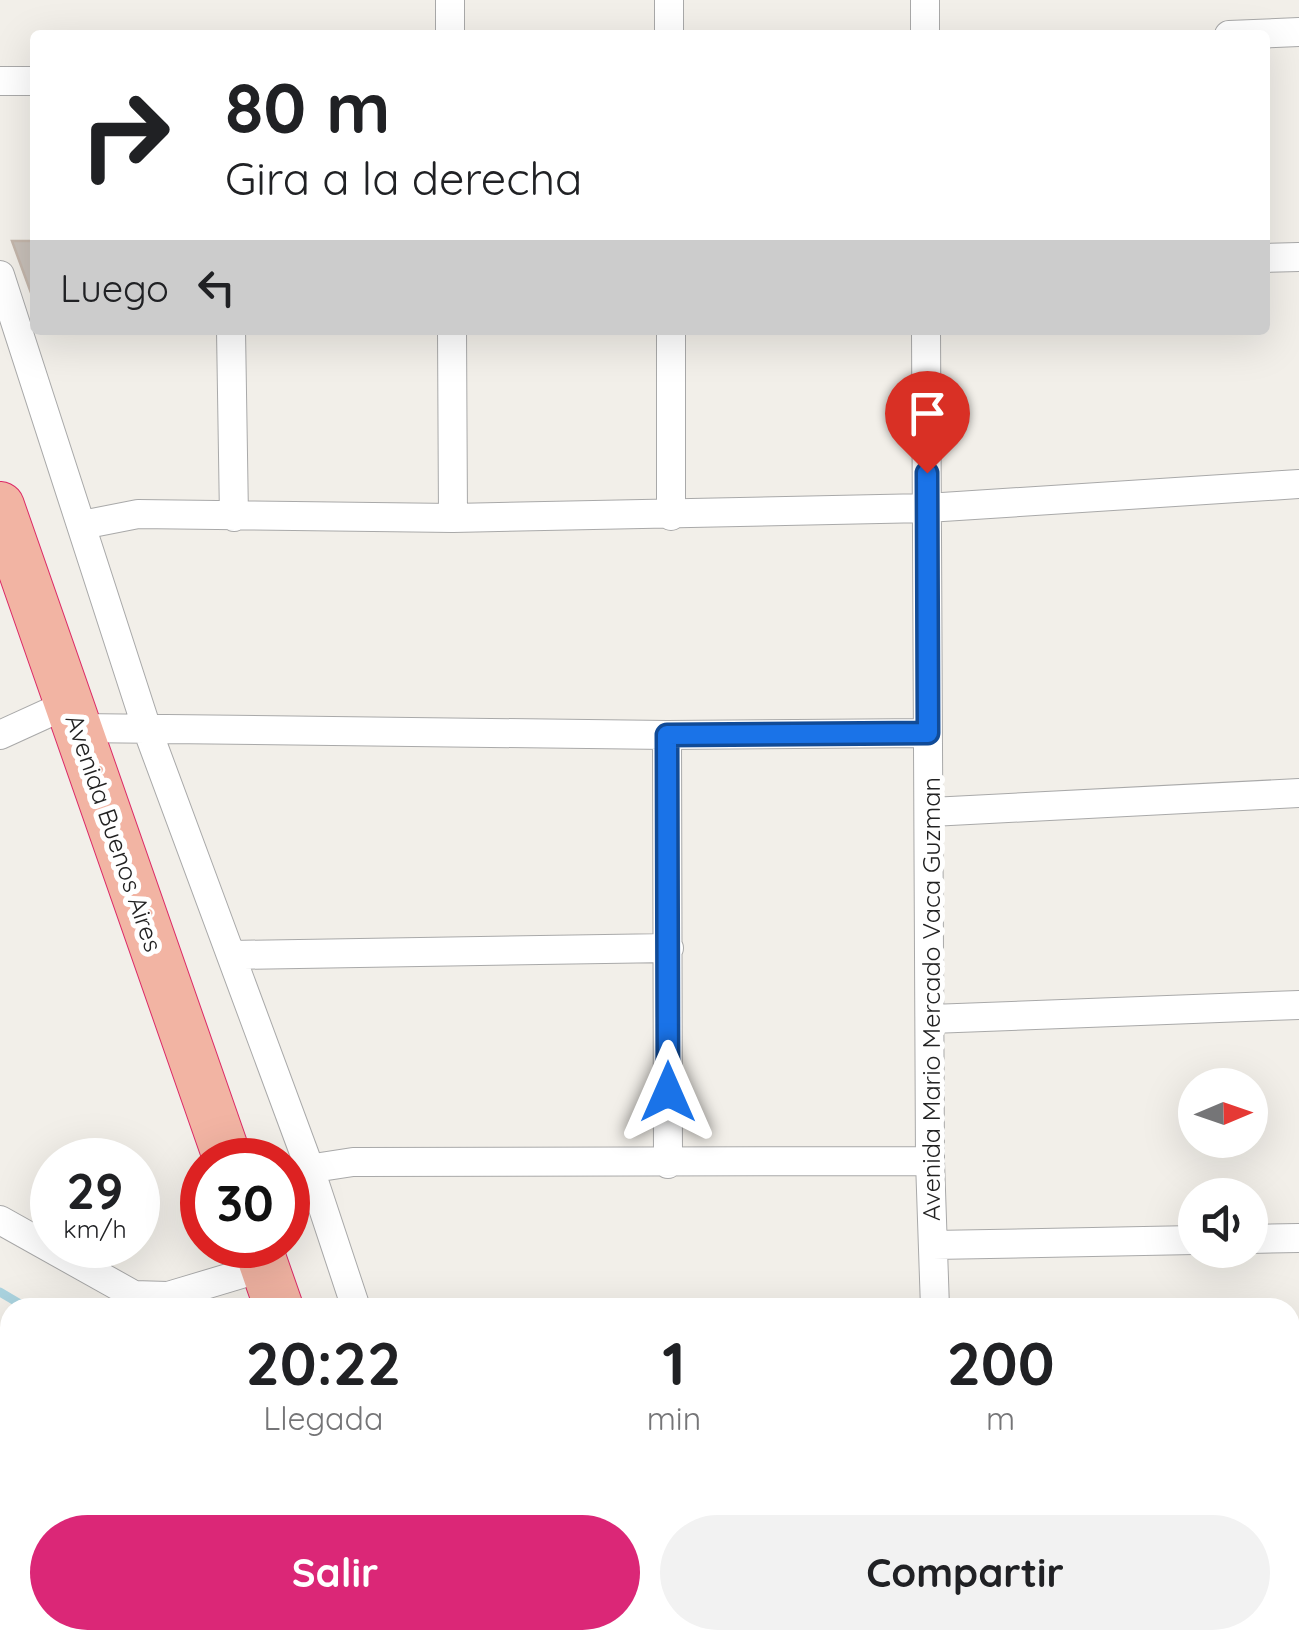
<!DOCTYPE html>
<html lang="es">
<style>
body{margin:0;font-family:Quicksand,sans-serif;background:#f2f2f2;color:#202124;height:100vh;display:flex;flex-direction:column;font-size:38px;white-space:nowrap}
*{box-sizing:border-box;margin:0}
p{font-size:32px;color:#757577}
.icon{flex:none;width:55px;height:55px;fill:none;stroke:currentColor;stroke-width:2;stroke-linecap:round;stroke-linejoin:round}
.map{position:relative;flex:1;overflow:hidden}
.sheet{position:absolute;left:0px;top:1298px;width:1300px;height:352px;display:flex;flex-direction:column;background:#fff;border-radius:30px 30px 0 0;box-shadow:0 10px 40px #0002}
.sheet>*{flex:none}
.guide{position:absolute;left:30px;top:30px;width:1240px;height:305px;border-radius:10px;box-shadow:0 10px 40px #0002;background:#fff;color:#202124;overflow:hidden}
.needle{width:65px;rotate:88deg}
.controls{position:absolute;left:1178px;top:1068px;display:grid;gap:20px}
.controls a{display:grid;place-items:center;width:90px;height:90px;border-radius:50%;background:#fff;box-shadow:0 10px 40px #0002;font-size:50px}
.speed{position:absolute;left:30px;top:1138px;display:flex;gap:20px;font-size:50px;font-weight:700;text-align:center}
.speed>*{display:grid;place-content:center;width:130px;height:130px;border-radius:50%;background:#fff;box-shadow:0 10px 40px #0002;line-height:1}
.speed small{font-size:25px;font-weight:400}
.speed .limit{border:15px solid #d22;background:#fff;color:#111}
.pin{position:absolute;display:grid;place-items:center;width:85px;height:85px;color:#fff;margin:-102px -42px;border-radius:50% 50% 50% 0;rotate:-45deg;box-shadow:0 0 10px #0007}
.pin .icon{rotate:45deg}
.me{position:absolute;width:110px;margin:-55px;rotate:0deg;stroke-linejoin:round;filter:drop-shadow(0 0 8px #0008)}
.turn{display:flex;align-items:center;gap:35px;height:210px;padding:0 30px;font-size:45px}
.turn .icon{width:130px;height:130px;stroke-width:2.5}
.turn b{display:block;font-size:70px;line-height:85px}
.then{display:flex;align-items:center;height:95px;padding:0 30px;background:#0003;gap:20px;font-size:38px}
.eta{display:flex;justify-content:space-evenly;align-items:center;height:170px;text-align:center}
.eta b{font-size:60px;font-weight:700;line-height:70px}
.button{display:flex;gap:20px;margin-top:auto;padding:20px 30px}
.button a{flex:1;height:115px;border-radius:60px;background:#db2777;color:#fff;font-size:40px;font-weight:700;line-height:115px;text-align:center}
.button a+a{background:#f2f2f2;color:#202124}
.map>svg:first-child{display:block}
</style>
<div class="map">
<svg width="1299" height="1649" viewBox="0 0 1299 1649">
<rect width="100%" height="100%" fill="#f2efe9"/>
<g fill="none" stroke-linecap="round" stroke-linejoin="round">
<path stroke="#aad3df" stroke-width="9" d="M0,1292L27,1308
M787,1640L805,1649"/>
</g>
<path fill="#c7bfb8" stroke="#c4b6ab" stroke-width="2.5" d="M12,241H35V301H34Z"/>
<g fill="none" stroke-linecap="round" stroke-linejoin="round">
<defs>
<path id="minor" d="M450,0V35
M669,0V35
M925,35V0
M1229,35L1299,32
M0,81H35
M1265,258L1299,257
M0,275L146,726L310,1169L356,1308
M231,330L234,517
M452,330L453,518
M671,330V516
M926,330L930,1161L935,1308
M82,525L138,514L453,518L927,508L1299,484
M78,728L667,735L928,733
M0,735L68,704
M667,735L668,1164
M931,812L1299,793
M232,955L669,948
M931,1019L1299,1005
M288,1172L353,1162L930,1161
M0,1220L134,1295L168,1296L265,1267
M1250,1239L1299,1238
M933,1245L1195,1240
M0,1388L10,1393
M1290,1440H1299
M427,1640L444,1649
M1200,1640L1216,1649
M92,1649L183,1640"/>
<path id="trunk" d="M0,506L228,1160
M257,1245L279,1308
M397,1640L400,1649"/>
</defs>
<use href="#minor" stroke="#a9a9a9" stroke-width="30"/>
<use href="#trunk" stroke="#dc2a67" stroke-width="50"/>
<use href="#minor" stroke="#fff" stroke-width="28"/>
<use href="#trunk" stroke="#f2b4a3" stroke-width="48"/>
</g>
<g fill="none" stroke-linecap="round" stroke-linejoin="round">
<defs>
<path id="route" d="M668,1092L667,735L928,733L927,473"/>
</defs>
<use href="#route" stroke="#114b97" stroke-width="25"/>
<use href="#route" stroke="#1a73e8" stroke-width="18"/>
</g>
<g text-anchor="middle" stroke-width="10" stroke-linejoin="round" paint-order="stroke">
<g font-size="25" fill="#222" stroke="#fff">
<text transform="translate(114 833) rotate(71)" y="9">Avenida Buenos Aires</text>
<text transform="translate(931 999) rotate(-90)" y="9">Avenida Mario Mercado Vaca Guzman</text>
</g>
</g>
</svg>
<div class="controls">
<a><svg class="needle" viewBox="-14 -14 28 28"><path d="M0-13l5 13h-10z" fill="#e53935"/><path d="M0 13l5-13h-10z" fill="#757577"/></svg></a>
<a><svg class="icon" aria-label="sound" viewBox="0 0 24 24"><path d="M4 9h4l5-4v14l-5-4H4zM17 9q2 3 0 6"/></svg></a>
</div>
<div class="speed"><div>29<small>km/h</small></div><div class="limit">30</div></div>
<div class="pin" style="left:927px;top:473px;background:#d93025"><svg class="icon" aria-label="arrive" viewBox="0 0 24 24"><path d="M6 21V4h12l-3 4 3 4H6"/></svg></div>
<svg class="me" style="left:668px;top:1092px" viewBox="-20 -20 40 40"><path d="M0-17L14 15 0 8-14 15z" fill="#1a73e8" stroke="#fff" stroke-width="4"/></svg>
<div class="guide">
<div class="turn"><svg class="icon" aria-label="right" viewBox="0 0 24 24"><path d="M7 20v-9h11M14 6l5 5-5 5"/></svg><div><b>80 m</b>Gira a la derecha</div></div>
<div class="then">Luego<svg class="icon" aria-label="left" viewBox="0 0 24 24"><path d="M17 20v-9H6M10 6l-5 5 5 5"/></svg></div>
</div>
<section class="sheet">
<div class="eta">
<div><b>20:22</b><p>Llegada</p></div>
<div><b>1</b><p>min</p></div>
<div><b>200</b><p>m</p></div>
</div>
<div class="button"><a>Salir</a><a>Compartir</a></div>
</section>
</div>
